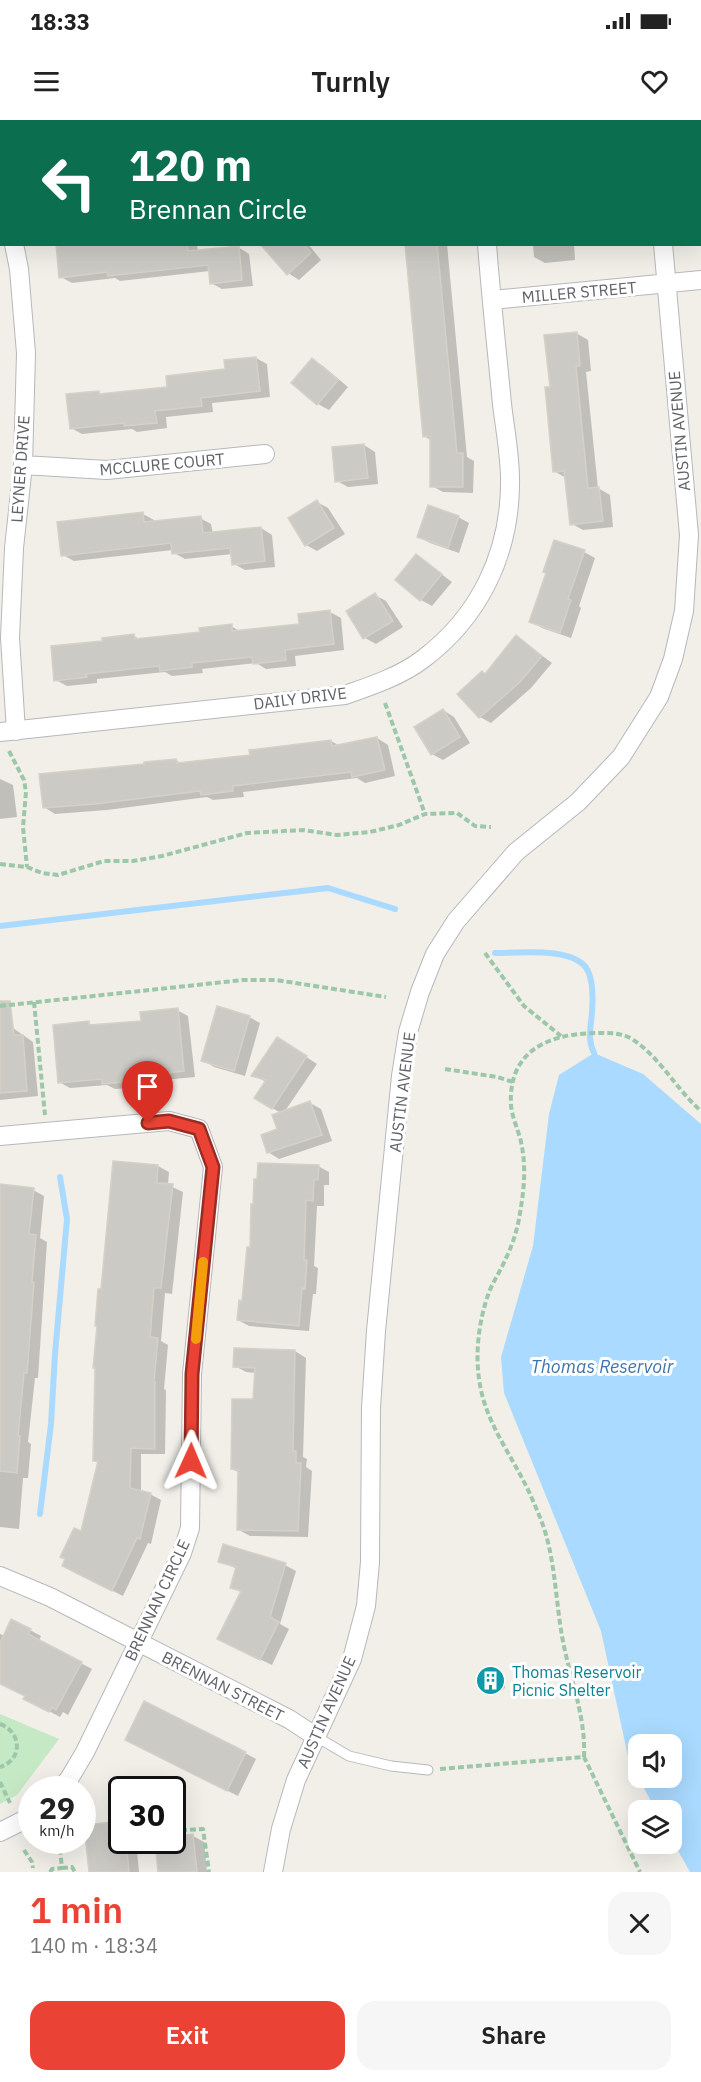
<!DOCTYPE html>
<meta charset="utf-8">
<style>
body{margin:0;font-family:"IBM Plex Sans",sans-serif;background:#f6f6f6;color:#222;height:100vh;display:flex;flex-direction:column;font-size:22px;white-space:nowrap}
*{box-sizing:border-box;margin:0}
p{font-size:20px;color:#767676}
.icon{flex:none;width:33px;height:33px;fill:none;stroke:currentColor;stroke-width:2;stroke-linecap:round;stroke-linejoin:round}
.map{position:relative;height:1752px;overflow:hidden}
.drawer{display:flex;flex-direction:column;background:#fff;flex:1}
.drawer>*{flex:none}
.guide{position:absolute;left:0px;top:0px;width:702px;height:126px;box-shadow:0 6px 24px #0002;background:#0b6e4f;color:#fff;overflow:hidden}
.buttons{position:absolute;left:628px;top:1614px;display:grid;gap:12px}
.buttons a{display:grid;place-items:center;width:54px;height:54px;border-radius:12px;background:#fff;box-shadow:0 6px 24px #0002;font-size:30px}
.speed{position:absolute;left:18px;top:1656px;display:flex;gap:12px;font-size:30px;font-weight:700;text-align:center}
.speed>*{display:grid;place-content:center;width:78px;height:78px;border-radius:50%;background:#fff;box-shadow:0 6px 24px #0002;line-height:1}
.speed small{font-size:15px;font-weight:400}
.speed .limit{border:3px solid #111;border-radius:9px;background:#fff;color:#111}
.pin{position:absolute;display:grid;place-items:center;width:51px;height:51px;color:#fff;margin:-62px -26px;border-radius:50% 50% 50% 0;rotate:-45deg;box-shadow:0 0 6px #0007}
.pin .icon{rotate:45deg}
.me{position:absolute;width:66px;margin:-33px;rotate:1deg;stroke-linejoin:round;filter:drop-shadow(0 0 4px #0008)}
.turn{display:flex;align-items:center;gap:21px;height:126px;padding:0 30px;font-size:27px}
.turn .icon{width:78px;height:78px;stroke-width:2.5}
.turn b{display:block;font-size:42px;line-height:51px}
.round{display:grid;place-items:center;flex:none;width:63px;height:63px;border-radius:18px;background:#f6f6f6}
.overview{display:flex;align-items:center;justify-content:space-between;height:102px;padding:0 30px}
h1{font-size:36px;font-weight:600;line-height:45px;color:#ea4335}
.primary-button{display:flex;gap:12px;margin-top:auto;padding:12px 30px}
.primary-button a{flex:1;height:69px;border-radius:18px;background:#ea4335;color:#fff;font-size:24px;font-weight:600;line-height:69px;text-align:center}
.primary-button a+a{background:#f6f6f6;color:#222}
.status{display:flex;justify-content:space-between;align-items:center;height:42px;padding:0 30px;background:#fff;direction:ltr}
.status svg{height:16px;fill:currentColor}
header{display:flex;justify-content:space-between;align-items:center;height:78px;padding:0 30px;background:#fff;font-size:27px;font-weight:600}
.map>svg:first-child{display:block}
</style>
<div class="status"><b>18:33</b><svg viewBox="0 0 49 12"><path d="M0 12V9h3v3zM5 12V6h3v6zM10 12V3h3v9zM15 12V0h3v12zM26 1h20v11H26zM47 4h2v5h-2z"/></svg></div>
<header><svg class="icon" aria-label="menu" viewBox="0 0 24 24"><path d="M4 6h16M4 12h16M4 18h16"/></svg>Turnly<svg class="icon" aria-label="heart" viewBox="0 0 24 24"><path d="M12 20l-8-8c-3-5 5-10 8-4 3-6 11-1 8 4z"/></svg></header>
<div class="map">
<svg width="701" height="1752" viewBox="0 0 701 1752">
<rect width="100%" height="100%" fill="#f1efe8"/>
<path fill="#c5e8c5" d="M0,1594L59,1619L17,1675L0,1684Z"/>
<path fill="#aadaff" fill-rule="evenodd" d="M594,933L643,954L701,1004V1752H690L672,1720V1690H656L629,1641L601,1511L504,1273L501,1237L533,1126L549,994L559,955ZM639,1624H672V1658H639Z"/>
<path fill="#0003" d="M70,0H226V2H59Z
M400,0H440L441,2H400Z
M524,0H565V2H524Z
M61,124H197L198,132L238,127L249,134L253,166L222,169L211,163L210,151L120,161L115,158L72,163L61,157Z
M271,124H308L321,140L299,160L288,153Z
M406,124H447L467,337L474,341L473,373L443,372L432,366V321L424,316Z
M533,124H574L575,140L545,143L534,137Z
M576,213L588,220L591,251L586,252L598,368L610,375L613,407L583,410L572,404L566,358L554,351L551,268Z
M256,238L267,244L270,277L212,283L213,292L166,297L167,308L137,312L132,309L82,314L71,308L98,272L104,275L169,268L226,250Z
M312,240L323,246L348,267L329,290L318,284L293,263Z
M364,325L375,332L378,364L348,367L337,361Z
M317,382L328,388L345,414L317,431L306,425Z
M143,394L154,400V403L200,398L211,404L213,414L261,408L272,415L275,447L245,450L234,444L233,434L185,439L174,433L173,430L74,441L63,435Z
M458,397L469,403L459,433L430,423L419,417Z
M584,432L595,438L579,486L581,488L571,518L542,508L531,501Z
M417,436L452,462L432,486L421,480Z
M375,475L386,481L403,507L376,524L365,518Z
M330,492L341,498L344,530L295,536L296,546L266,549L256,543L202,549L203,553L172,556L165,552L97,559V563L67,566L56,560L104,522L134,516L141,520L201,513L231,506L241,512L300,505Z
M517,517L552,543L531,568L491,603L480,597L486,555Z
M443,590L454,597L470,623L443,640L432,634Z
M377,618L388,625L395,656L365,663L357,658L243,672L244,677L213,680L207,677L107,690L55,694L44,687L146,646L176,640L182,644L251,636L331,621L340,626Z
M0,659L13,665L17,697L0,699Z
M177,890L188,896L195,957L132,963V968L115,969L107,965L70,968L59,962L89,903L94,906L142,902Z
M249,897L260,903L245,956L214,947L203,940Z
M13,908L33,922L38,976L0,980V909Z
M288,925L317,944L285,991L310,983L321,989L332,1021L279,1039L268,1032L279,1010L281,993L272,988L266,962L253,955Z
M158,1046L169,1052L168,1065L183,1072L172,1174L165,1173L161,1221L168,1225L164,1269L166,1270L165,1334H141V1372L150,1374L161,1380L151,1424L148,1423L123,1476L75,1452L99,1343L94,1341L102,1171Z
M318,1046L329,1052V1065H324V1086H317L314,1146L318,1148L316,1174H313L309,1211L249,1206L238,1200L244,1182L251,1129L254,1085Z
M0,1066L33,1070L44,1076L40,1118L47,1122L38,1258H35L28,1322L31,1324L28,1358H23L19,1409L0,1407Z
M295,1231L306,1238L303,1337L307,1339L306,1347L312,1351L308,1417L250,1416L239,1410L240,1353L232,1349L255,1281L256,1253L246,1252L235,1246Z
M220,1441L285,1445L296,1451L280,1504L289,1509L272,1545L230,1525L242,1473L232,1467L237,1449Z
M30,1510L41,1516L39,1521L92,1549L68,1595L63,1592L60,1597L36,1584L26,1576L0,1564V1514L5,1516Z
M499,1556L504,1559L505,1568L498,1573L489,1569Z
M138,1626L245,1633L256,1639L238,1676Z
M193,1716L204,1722L207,1752H159L172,1720Z
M122,1720H136L139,1752H91Z"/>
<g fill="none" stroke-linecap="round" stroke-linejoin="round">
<path stroke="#aadaff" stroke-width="6" d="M0,806L328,768L395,789
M495,833C518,833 576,826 588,851C593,862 593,879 592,892C591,907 587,919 594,933
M40,1394L51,1304L55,1234L67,1099L60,1057"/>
</g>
<path fill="#cccac5" stroke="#d6d1c6" stroke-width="1.5" d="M56,124H187L188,131L239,126L242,160L210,164L208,145L108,156L107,152L59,158Z
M260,124H304L311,133L287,155Z
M405,124H437L457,333H463V367H430V316L423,317Z
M577,212L580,246H576L588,368L599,367L603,401L570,405L564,351L553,352L545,267H550L544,215Z
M256,237L260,271L201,278L202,286L155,291L157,303L124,306V303L70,309L66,274L99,271V274L167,267L166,256L225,249L224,240Z
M312,238L338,260L317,285L291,263Z
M364,324L368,358L335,362L332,327Z
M317,380L334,408L305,426L288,398Z
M428,385L459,396L448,428L417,417Z
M143,392L144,402L201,396L203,413L261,407L265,441L232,445L230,428L172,434L171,423L61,436L57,402Z
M554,420L585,430L568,479L571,480L560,513L529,502L546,453L543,452Z
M416,434L442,454L420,481L395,460Z
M375,473L393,501L363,519L346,491Z
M330,490L334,524L285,530L286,540L253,544L252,537L192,543V547L160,551L159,546L86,554L87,557L54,561L51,526L102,521V518L134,514L135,519L200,512L199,508L232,504V511L299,504L298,494Z
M516,515L542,536L520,562L479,598L457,574L482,551L485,554Z
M443,589L460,617L431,635L414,607Z
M377,617L385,650L352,657L351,652L233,666V671L201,675L200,671L95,684L43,688L39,654L144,644V642L176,639L177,643L250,635L249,630L331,620L332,626Z
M0,881H10L14,915H23L27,971L0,973Z
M217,886L250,896L234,951L201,941Z
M178,888L184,951L121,958L122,962L102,964V959L58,963L53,905L89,901V905L141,901L140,892Z
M277,917L307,936L272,989L254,978L266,960L251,956Z
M310,981L322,1015L267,1033L261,1015L277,1009L272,995Z
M113,1041L158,1045L157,1063L173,1064L161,1168H154L150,1217L158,1218L154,1262H155V1329L131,1328L130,1368L151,1373L140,1419L137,1418L112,1471L62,1446L65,1439L60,1437L74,1408L81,1411L98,1341H93L95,1248H93L97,1206H95L98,1169H101Z
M258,1043L319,1045L318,1060H314L313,1081L306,1080L304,1140H307L305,1169L302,1168L299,1206L237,1200L239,1180L242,1181L247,1127H250L251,1084H253L254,1059H257Z
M0,1064L34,1068L29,1114L36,1115L32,1162H34L27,1253H24L18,1316H20L17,1353L0,1351Z
M234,1228L295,1230L293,1331H296V1343H301L298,1411L237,1410L238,1350L231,1349L232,1279H253L255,1248L233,1247Z
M223,1424L286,1443L270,1497L279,1502L260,1540L217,1519L241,1471L230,1468L236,1447L218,1442Z
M11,1499L31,1509L28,1514L82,1542L56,1590L52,1587L49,1592L23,1579L25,1576L0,1564V1523Z
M491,1550L500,1554V1566L492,1572L482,1567L481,1556Z
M144,1581L246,1632L227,1671L125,1620Z
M122,1701V1720H126L129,1752H89L84,1705Z
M193,1714L197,1752H158L155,1720H172V1717Z"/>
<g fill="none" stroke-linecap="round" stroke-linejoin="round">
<defs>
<path id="service" d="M315,1616L349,1636L391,1646L428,1650"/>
<path id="minor" d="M476,0V2
M653,0V2
M0,64L2,70
M14,124L19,149L26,233L23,345L14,428L10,518L16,611
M492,180L701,160
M23,345L107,350L265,334
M0,612L345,575C371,566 401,556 423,539C479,497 509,435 510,366C511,339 505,310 502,284C497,231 491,178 487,124
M0,1016L169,1001L199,1009L213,1047L192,1254L190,1408L182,1433L85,1632L69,1659L59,1670
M0,1456L50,1477L289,1599L315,1616
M0,1712L32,1696
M273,1752L281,1709L296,1660L352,1539L366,1486L370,1442L371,1288L376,1211L401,956L408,912L420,872L435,834L456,801L516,732L578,682L621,637L659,577L673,539L684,491L689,415L663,124"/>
</defs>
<use href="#service" stroke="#b5b8bc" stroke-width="11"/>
<use href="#minor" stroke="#b5b8bc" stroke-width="20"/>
<path stroke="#9cc7a9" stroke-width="4" stroke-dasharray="6 3" stroke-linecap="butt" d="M385,583L425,694
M9,631L24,660L26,672L23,707L27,747
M0,744L27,747L42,753L58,755L104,741H133L162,736L247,713L303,710L337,715L370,712L399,705L425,694L457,693L475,706L491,707
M485,833L524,886L561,916
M34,882L45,995
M0,886L243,860H276L386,877
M445,949L497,957L513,962
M0,1604C22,1612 23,1640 0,1647
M584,1637C586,1595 569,1557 562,1516C555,1476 555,1432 539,1395C534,1383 529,1371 523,1360C508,1331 488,1303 481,1270C474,1238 478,1203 489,1172C494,1160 501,1150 506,1138C513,1124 518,1107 520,1093C524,1070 526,1049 522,1027C520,1013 512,999 511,985C508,931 548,914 595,913C608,913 620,912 632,919C660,937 676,969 701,991
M440,1649L584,1637L640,1752
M0,1662L10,1683
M82,1692V1700
M172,1711L203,1709L209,1752
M80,1720V1723
M24,1730L32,1742L33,1748
M62,1748L72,1747L75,1752
M50,1752L52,1749L62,1748L59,1720"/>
<use href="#service" stroke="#fff" stroke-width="9"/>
<use href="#minor" stroke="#fff" stroke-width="18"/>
</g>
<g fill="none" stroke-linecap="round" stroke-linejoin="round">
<defs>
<path id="route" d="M148,1003L169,1001L199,1009L213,1047L192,1254L191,1341"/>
</defs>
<use href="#route" stroke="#982c22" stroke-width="15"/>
<use href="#route" stroke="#ea4335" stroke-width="10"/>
<path stroke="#f59e0b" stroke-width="10" d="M196,1219L203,1142"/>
</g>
<defs>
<symbol id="building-disc" viewBox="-11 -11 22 22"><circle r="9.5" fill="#0f9aa8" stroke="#fff"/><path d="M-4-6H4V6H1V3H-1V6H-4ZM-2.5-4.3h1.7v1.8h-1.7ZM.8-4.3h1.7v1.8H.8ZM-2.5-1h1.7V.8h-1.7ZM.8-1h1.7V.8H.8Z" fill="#fff"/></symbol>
</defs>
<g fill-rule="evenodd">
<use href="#building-disc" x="474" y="1544" width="33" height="33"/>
</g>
<g text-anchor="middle" stroke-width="6" stroke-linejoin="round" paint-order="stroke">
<g font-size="16" fill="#5f6368" stroke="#fff">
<text transform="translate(579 172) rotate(-5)" y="6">MILLER STREET</text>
<text transform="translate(679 311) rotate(-95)" y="6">AUSTIN AVENUE</text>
<text transform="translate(162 344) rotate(-5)" y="6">MCCLURE COURT</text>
<text transform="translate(20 349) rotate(-86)" y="6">LEYNER DRIVE</text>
<text transform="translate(300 578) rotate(-7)" y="6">DAILY DRIVE</text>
<text transform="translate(402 972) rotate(-83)" y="6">AUSTIN AVENUE</text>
<text transform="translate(157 1480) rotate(-65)" y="6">BRENNAN CIRCLE</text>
<text transform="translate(223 1566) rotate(27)" y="6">BRENNAN STREET</text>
<text transform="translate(326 1592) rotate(-66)" y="6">AUSTIN AVENUE</text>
</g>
<g font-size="16" fill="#0d838f" stroke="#fff" text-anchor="start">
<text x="512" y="1558">Thomas Reservoir<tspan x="512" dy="18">Picnic Shelter</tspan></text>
</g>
<g font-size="18" font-style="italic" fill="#4174aa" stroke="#fff">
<text x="602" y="1253">Thomas Reservoir</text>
</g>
</g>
</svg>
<div class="buttons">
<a><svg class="icon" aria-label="sound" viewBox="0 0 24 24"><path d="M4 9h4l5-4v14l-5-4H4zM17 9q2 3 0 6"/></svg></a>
<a><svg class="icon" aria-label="layers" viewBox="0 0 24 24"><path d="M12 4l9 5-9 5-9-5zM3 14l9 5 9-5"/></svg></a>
</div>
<div class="speed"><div>29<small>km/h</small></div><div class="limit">30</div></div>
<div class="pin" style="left:148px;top:1003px;background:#d93025"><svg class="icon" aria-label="arrive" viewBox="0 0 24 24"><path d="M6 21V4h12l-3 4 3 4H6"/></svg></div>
<svg class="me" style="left:191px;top:1341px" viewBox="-20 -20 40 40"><path d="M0-17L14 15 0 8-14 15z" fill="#ea4335" stroke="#fff" stroke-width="4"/></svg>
<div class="guide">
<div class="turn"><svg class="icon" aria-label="left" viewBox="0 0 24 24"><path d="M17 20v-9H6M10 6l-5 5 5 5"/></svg><div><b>120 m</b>Brennan Circle</div></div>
</div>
</div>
<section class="drawer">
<div class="overview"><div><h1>1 min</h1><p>140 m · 18:34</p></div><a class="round"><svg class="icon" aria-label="close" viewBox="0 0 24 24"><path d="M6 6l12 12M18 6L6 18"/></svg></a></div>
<div class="primary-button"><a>Exit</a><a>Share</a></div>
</section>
